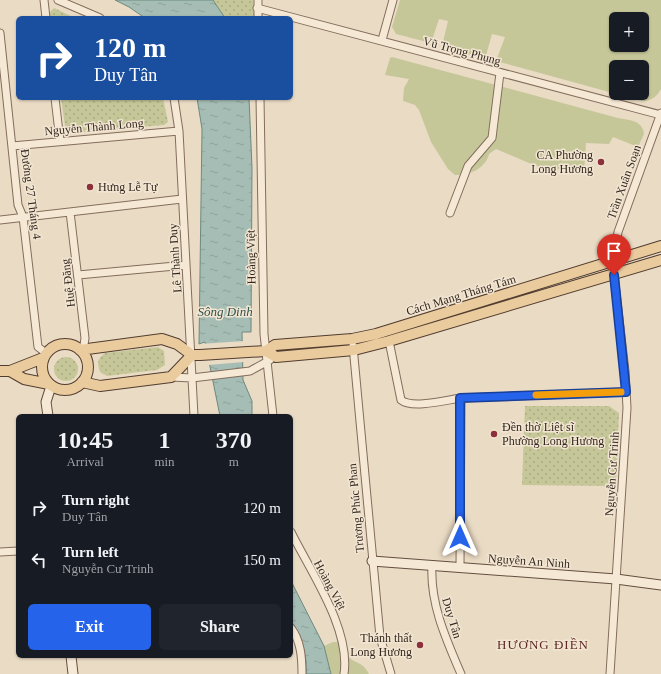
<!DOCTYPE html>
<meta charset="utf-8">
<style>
body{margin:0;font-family:Georgia,serif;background:#20242c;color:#f1f3f6;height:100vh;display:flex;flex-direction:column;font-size:15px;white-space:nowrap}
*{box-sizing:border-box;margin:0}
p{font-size:13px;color:#9ea1a6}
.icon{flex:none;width:22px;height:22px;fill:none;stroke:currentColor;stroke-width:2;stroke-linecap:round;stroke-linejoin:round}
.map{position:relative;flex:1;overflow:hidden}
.panel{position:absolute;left:16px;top:414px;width:277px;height:244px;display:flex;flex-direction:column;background:#171b24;border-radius:6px;box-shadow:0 1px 3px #0004}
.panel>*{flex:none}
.hud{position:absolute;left:16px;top:16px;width:277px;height:84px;border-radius:6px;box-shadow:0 1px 3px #0004;background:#1a4fa0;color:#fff;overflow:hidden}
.buttons{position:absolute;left:609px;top:12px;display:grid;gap:8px}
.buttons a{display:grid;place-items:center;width:40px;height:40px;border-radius:6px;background:#171b24;box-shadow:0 1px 3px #0004;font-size:20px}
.pin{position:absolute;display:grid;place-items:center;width:34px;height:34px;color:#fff;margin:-41px -17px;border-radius:50% 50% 50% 0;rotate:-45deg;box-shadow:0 0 4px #0007}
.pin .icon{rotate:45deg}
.me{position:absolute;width:44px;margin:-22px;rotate:0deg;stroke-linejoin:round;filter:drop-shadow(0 0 3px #0008)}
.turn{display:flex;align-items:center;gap:14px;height:84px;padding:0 12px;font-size:18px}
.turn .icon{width:52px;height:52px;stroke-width:2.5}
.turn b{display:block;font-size:28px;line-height:34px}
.eta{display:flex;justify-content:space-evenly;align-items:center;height:68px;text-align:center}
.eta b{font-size:24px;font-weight:600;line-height:28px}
.primary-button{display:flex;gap:8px;margin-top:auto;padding:8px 12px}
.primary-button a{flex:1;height:46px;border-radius:6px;background:#2563eb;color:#fff;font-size:16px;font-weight:600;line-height:46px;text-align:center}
.primary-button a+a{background:#20242c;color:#f1f3f6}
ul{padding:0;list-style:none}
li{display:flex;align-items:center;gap:12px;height:52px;padding:0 12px}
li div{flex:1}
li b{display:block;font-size:15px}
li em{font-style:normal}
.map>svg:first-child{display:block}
</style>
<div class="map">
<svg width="661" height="674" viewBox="0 0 661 674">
<defs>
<pattern id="park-dots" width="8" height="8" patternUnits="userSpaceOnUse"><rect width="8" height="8" fill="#c6c799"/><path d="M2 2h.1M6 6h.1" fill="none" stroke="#abab83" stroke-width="1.8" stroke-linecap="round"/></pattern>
<pattern id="water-ripples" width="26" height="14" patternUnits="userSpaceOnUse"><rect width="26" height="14" fill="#a5bdb4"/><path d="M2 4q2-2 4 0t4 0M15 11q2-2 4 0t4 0" fill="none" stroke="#8fa29a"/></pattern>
</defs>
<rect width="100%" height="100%" fill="#eadbc4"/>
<path fill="#c6c799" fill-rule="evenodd" d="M400,0H661V89C657,97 651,101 642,101L496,61L505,37L492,34L485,59L442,46L448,21L439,19L431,43L396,34L392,27ZM616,19H642V45H616ZM616,67H642V93H616Z
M392,57L618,118C628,120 643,120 644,134L638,147L613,137L609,144L586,143L584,172L536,166L496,149L489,154C485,169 470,175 455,175L448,169L431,142L419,110L415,105L403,101L404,88L409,79L385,75L390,58Z
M333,642H338C344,645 343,650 347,655C355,665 362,660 369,674H331L324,646Z"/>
<path fill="url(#park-dots)" d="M213,0H253L254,18H225Z
M54,8L75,18H50V12Z
M61,98H163L168,122L164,125L73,133L69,132L65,126Z
M158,347L164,351L165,365L157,370L107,376L100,372C97,363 97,359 105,353Z
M54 369a12 12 0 1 1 24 0a12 12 0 1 1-24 0Z
M525,406H609L619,413L616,486L522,485Z"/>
<path fill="url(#water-ripples)" stroke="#6d8a80" d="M115,0H213L225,18H145L129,7Z
M197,98H249L252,168L251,332H242L243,380L252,401V416H220L205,342L199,344L202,129Z
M291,581L324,646L331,674H306V661L300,636L291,621Z"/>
<path fill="#eadbc4" d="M244,341V362L208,365L204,344L200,346V344Z"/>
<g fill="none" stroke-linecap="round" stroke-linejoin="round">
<defs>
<path id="street" d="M44,0L46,18
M58,0L100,18
M257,8L661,115
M258,18V0
M0,33L18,205L23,217L38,347L46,353
M382,40L393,0
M55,98L60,141
M174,98L179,131L194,416
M260,98L264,334L273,416
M12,146L179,131
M70,212L85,338L84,345L80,350
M450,213L468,166L492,138L500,73
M0,220L182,199
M613,260L618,232L661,113
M78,275L186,265
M389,341L401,400C412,409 447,400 461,398
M353,346L380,637L391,674
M171,377L192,378L250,371L270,360
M291,532C310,571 351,629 344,674
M0,552L18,551
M432,566C430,604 446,639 461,674
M460,568L461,398L626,392
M291,628C301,641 302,658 302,674
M610,674L627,408L625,371L614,275"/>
<path id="secondary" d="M48,416L46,402L51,386
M372,561L616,579L661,585
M71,656L73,674"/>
<path id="primary" d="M42 367a23 23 0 1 1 46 0a23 23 0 1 1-46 0Z
M80,350L162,339L177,344L192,355H200L266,351L275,345L352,339L376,334L661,246
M266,351L276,357L354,350L389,341L661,260
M0,371H10L43,358
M10,371L24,379L49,384
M82,382L100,386L171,377L192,355"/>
</defs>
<use href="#street" stroke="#836d5c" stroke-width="9"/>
<use href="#secondary" stroke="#644e3f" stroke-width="11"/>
<use href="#primary" stroke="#513c30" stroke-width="12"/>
<use href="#street" stroke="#f5e9d6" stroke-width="7"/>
<use href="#secondary" stroke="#f5e9d6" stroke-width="9"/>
<use href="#primary" stroke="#eacb9e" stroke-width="10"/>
</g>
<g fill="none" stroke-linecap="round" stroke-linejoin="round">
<defs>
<path id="route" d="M460,537V398L626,392L614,275"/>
</defs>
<use href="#route" stroke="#184099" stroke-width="10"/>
<use href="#route" stroke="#2563eb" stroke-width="7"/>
<path stroke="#f59e0b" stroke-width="7" d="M536,395L621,392"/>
</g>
<g fill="#8c313b" stroke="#f2e6d2" stroke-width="1.5">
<circle cx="601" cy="162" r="4"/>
<circle cx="90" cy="187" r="4"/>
<circle cx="494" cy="434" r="4"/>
<circle cx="420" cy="645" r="4"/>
</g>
<g text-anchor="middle" stroke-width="3" stroke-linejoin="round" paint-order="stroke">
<g font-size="12" fill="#34271f" stroke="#f2e6d2">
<text transform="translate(462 51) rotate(15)" y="4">Vũ Trọng Phụng</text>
<text transform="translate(94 127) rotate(-5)" y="4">Nguyễn Thành Long</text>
<text transform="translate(624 182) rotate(-70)" y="4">Trần Xuân Soạn</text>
<text transform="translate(31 194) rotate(82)" y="4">Đường 27 Tháng 4</text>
<text transform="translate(251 257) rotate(-91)" y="4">Hoàng Việt</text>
<text transform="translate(175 258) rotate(-94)" y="4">Lê Thành Duy</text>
<text transform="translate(68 283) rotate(-97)" y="4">Huệ Đăng</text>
<text transform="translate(461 295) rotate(-17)" y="4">Cách Mạng Tháng Tám</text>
<text transform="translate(612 474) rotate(-86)" y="4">Nguyễn Cư Trinh</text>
<text transform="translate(356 508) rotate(-95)" y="4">Trương Phúc Phan</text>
<text transform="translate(529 561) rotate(4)" y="4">Nguyễn An Ninh</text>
<text transform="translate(330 585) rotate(62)" y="4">Hoàng Việt</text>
<text transform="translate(452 618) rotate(73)" y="4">Duy Tân</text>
</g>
<g font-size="12" fill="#34271f" stroke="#f2e6d2" text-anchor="end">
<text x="593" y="159">CA Phường<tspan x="593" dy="14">Long Hương</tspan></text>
<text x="98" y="191" text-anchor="start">Hưng Lễ Tự</text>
<text x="502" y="431" text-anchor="start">Đền thờ Liệt sĩ<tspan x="502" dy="14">Phường Long Hương</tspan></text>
<text x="412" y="642">Thánh thất<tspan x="412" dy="14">Long Hương</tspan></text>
</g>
<g font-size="13" font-style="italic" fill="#2f524d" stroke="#f2e6d2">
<text x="225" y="316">Sông Dinh</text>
</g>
<g font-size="13" letter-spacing="1" fill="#5d2822" stroke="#f2e6d2">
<text x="543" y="649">HƯƠNG ĐIỀN</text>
</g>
</g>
</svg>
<div class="buttons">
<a>+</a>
<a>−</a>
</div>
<div class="pin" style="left:614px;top:275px;background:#d93025"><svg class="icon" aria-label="arrive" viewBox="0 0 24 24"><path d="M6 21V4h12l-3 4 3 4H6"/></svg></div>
<svg class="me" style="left:460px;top:537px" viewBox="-20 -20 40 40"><path d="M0-17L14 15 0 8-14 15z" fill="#2563eb" stroke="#fff" stroke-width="4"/></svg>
<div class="hud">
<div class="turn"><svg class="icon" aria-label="right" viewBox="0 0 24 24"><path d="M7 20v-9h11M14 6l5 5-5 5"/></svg><div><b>120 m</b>Duy Tân</div></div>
</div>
<section class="panel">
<div class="eta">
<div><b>10:45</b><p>Arrival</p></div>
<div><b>1</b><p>min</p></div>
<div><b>370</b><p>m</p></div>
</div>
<ul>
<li><svg class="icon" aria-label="right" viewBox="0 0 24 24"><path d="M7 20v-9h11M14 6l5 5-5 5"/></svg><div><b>Turn right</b><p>Duy Tân</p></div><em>120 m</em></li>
<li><svg class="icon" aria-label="left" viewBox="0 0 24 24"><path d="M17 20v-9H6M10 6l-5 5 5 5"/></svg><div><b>Turn left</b><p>Nguyễn Cư Trinh</p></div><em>150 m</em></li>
</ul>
<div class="primary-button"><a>Exit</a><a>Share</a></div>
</section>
</div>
